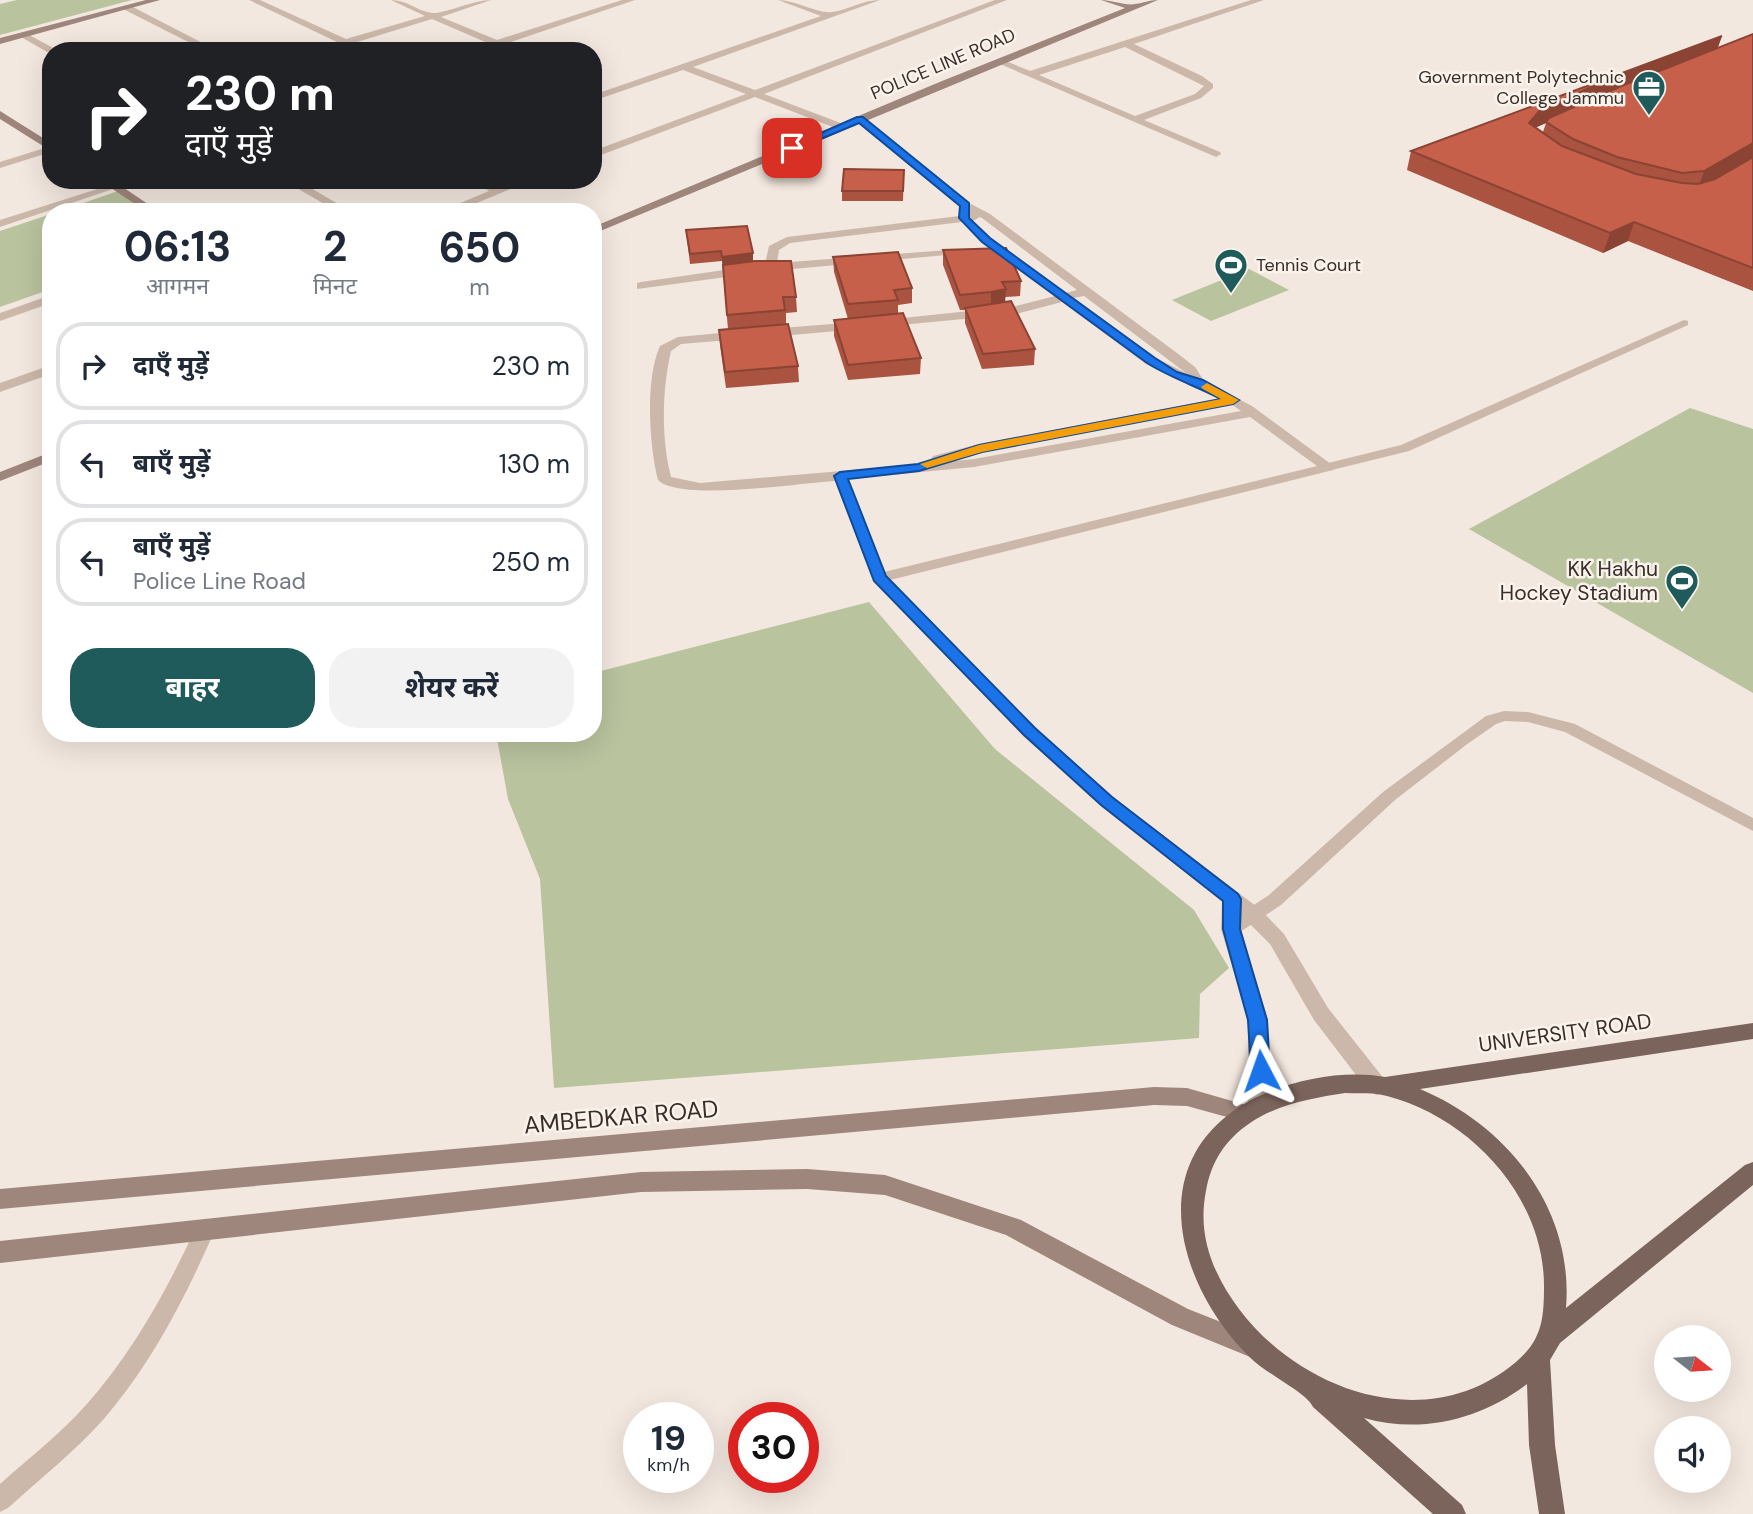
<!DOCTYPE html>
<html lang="hi">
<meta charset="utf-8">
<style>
body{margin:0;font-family:"DM Sans","Noto Sans Devanagari",sans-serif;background:#f2f2f3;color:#1f2937;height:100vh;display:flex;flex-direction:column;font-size:26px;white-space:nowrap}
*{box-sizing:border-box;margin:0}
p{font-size:23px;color:#747a83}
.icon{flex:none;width:38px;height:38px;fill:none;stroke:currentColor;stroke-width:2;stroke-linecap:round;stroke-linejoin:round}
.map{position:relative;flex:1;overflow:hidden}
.panel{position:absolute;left:42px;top:203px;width:560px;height:539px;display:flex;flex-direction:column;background:#fff;border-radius:28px;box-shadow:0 7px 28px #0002}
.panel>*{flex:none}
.hud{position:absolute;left:42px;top:42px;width:560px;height:147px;border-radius:28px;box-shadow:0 7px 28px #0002;background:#202124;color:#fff;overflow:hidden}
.needle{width:46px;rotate:107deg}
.controls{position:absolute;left:1654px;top:1325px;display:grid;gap:14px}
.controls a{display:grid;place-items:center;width:77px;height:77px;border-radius:50%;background:#fff;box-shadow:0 7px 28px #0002;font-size:35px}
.speed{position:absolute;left:623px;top:1402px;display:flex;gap:14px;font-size:35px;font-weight:700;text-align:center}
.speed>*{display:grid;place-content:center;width:91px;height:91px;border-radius:50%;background:#fff;box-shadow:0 7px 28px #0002;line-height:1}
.speed small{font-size:18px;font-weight:400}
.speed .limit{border:10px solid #d22;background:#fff;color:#111}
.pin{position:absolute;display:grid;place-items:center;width:60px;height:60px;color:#fff;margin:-30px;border-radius:14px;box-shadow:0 4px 10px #0006}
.me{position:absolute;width:77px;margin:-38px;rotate:356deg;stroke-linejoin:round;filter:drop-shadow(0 0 5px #0008)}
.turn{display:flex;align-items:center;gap:24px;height:147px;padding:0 28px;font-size:32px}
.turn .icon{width:91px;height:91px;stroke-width:2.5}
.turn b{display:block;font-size:49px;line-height:60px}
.eta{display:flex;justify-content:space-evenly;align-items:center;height:119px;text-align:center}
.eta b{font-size:42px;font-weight:700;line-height:49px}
.cta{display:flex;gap:14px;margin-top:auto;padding:14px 28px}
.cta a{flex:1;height:80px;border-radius:28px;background:#1f5b5b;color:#fff;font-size:28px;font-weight:700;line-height:80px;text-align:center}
.cta a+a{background:#f2f2f3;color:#1f2937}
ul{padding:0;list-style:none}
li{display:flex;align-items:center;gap:21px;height:88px;margin:0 14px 10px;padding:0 14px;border:4px solid #e0e1e3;border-radius:28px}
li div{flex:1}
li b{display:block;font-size:26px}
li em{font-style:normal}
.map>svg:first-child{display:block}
</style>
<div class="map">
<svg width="1753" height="1514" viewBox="0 0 1753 1514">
<rect width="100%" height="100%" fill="#f3e8df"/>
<path fill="#b9c39e" d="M17,0H132L0,35V4Z
M124,189L158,212H57Z
M51,214V289L0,307V231Z
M1249,269L1289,290L1211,321L1172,300Z
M1690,408L1753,429V693L1469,529Z
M869,602L995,749L1194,910L1229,968L1200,994L1199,1038L554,1088L540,879L508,799L496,733H593V673Z"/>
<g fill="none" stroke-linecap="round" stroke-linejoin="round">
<path fill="#ccb8aa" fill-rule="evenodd" d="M1684,320L1688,321V325L1409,451L1328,471L1322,467L1324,464L1401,445Z
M1504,711L1528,712L1575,724L1753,818V831L1565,732L1528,722L1505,721L1496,724L1466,745L1395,800L1281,905L1237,934H1225L1222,929L1225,924L1269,895L1383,792L1486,716Z
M205,1221L212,1223L215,1230C185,1298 152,1363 103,1420C74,1452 40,1479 8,1508L0,1512V1484C29,1458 60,1434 86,1405C134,1351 168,1288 198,1223Z"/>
<path fill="#ccb8aa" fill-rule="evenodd" d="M249,0H260L346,39L425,16L391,0C407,0 417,11 432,13C445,14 473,0 491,0L441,17L497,40L622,0H635L505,44L518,51H506L432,19L354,43L368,51H356L345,46L328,51H313L337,42Z
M778,0C795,0 818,14 832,12C849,10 862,0 880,0L693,67L755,90L995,0H1007L764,94L846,125V129H838L755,97L593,158V151L746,94L683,70L593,101V95L821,16Z
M1251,0H1264L1134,44L1202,76L1213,84V88L1201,98L1144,120L1220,152L1221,154L1216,157L993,61L1001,59L1030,71ZM1125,47L1204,86L1195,94L1135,116L1039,75Z
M125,6H131L218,51H206L125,10Z
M24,32L55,49L56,51L49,53L21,37L19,35Z
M860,116L969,203L990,214L1181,356L1195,367L1204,381L1252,406L1335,467L1333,470L890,580L1035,728L1113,797L1261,910L1284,934L1328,1008L1385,1080L1388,1086L1385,1092L1377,1095L1369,1092L1314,1020L1270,944L1241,915V929L1268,1020L1270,1105L1267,1111L1259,1114L1251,1111L1248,1105V1020L1221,929L1222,901L1101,805L1023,736L874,581L835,481C800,483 680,502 658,480C649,446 645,378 660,346L678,337L741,331L747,335L741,339L681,344L671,351C662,390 661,438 671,477L700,483L935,463L931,459L933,456L979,444L1221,398L1146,364L1062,302L1016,314L880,327V321L884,320L1016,306L1055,296L982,242L962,222L790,243L779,250L777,263L961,249L963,251L957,254L771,271L637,289V283L641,282L765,264L769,246L787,237L959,216V206L856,121V117ZM980,217L982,218L1077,290L1066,293L990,238L973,221ZM1084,296L1186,373L1156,358L1074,298ZM1231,404L1241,411L974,459L944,462L980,452ZM1250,417L1317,466L884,572L848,479L974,467Z
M51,146V152L0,168V162Z
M283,180H297L352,212H338Z
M472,180H486L499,187L517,180H532L455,212H439L489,191Z
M110,185L119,187L0,227V220Z
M51,295V303L0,321V313Z
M856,322L862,326L860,329L769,337L763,333L769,329Z
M51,365V374L0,392V383Z"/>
<path fill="#9f867c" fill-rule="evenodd" d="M146,0H160L0,44V38Z
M1101,0C1112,0 1126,6 1135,4C1144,3 1149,0 1158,0L593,234V227L942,81L1125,8Z
M0,111L51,143V151L0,119Z
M99,180H112L160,212H147Z
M51,452V461L0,481V472Z
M1154,1087L1187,1088L1253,1107L1256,1113L1253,1119L1245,1122L1187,1106L1154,1105L0,1209V1189Z
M807,1169L885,1175L1021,1220L1188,1309L1264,1339L1267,1347L1264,1355L1255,1359L1172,1325L1006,1235L885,1195L807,1189L641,1192L0,1263V1241L641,1172Z"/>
<path fill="#7b645b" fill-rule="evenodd" d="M1753,1023V1039L1420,1089C1508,1126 1574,1209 1566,1308L1745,1165L1753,1162V1185L1560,1343L1550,1360L1555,1445L1565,1514H1539L1529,1445L1527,1384C1480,1420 1421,1434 1364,1418L1462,1505L1466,1514H1433L1313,1407C1308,1394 1268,1374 1255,1362C1188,1301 1142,1182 1228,1115C1267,1084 1336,1068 1385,1077ZM1345,1093C1359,1094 1373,1092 1387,1096C1471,1118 1544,1197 1544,1286C1544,1319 1542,1340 1516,1362C1429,1436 1302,1393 1239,1309C1213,1274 1197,1235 1206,1191C1211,1162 1225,1140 1250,1123C1278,1104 1313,1098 1345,1093Z"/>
</g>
<path fill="#aa5340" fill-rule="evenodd" d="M1753,34V291L1628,241L1603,253L1407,170L1411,151L1722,36L1717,48ZM1546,123L1543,132L1535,127Z
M904,170L903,201H842V191Z
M686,230L753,261L796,297L797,312L786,313V324L798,366L799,382L726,388L720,345L719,330L728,329L722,261L690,264Z
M943,250L1021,281L1020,296L1005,297V302L1035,349L1034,365L982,369L965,323V310H960L943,265Z
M833,257L912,288V303L898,305V314L921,358L920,374L848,380L834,336V320L848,319L834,272Z"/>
<path fill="#8b4334" d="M1722,36L1716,53L1606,96L1535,128L1529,123L1540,110L1611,78Z
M1753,143V160L1698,190L1704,171Z
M1634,222L1628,241L1603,253L1610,233Z
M753,253V263L723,268L722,257Z
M1006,289L1005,304L991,307V292Z"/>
<path fill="#c6604a" stroke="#8b4334" stroke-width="2" d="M1753,34V143L1704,171L1682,173L1617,157L1573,139L1546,122L1549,118L1619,87Z
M1722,36L1611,78L1540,110L1529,123L1562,146L1636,174L1682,183L1698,184L1715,179L1753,157V268L1634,222L1610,233L1411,151Z
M844,169L904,170L903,191H842Z
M747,226L753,253L722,257L721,251L690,254L686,230Z
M1006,248L1021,281L1002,282L1006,289L991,292L960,295L943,250Z
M898,252L912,288L894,290L898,300L848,304L833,257Z
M755,261H791L796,297H783L785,310L727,315L723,265Z
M1011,301L1035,349L983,354L965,308Z
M903,313L921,358L848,365L834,320Z
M788,324L798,366L725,372L719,330Z"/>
<path fill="#1a73e8" stroke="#114b97" stroke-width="2" d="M857,117H863L969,203V218L990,238L1155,358L1177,372L1203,380L1239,400L1233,404L982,452L919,471L848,479L886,576L1035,728L1112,797L1238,894L1241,899L1240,929L1267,1020L1270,1071L1267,1076L1261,1079L1254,1076L1251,1071L1248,1020L1223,929V901L1101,805L1024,735L874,581L834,476L840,472L918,464L979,445L1221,399C1196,386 1171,378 1147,363L982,242L959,218L960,206L859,123L795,150L787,148Z"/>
<path fill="#f59e0b" d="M1207,383L1239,400L1233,404L982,452L927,468L920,464L979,445L1221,399L1203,389L1201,387Z"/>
<defs>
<symbol id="office-pin" viewBox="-11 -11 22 30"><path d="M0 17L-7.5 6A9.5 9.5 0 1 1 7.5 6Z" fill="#1f5b5b" stroke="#faf3ec"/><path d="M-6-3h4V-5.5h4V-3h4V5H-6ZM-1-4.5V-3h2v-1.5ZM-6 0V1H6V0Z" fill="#fff"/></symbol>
<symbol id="stadium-pin" viewBox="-11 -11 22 30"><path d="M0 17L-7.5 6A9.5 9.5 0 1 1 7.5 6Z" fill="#1f5b5b" stroke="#faf3ec"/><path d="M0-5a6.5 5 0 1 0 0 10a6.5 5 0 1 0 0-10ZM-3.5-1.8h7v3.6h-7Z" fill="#fff"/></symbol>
</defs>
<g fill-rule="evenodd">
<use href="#office-pin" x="1630" y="68" width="38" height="52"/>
<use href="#stadium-pin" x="1212" y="246" width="38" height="52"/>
<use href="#stadium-pin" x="1663" y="562" width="38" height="52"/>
</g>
<g text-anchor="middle" stroke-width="5" stroke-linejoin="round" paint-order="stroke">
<g font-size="18" fill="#392e2a" stroke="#faf3ec">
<text transform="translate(943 64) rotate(-23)" y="6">POLICE LINE ROAD</text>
</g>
<g font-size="18" fill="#392e2a" stroke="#faf3ec" text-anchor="end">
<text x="1624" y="83">Government Polytechnic<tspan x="1624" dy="21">College Jammu</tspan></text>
<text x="1256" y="271" text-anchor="start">Tennis Court</text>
</g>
<g font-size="21" fill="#392e2a" stroke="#faf3ec" text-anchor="end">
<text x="1658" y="576">KK Hakhu<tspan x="1658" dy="24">Hockey Stadium</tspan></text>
</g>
<g font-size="21" fill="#392e2a" stroke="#faf3ec">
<text transform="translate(1565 1033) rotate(-8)" y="7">UNIVERSITY ROAD</text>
</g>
<g font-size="24" fill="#392e2a" stroke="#faf3ec">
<text transform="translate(621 1117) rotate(-5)" y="8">AMBEDKAR ROAD</text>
</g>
</g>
</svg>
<div class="controls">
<a><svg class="needle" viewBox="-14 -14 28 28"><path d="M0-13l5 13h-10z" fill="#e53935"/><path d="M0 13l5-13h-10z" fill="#747a83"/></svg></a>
<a><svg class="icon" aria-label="sound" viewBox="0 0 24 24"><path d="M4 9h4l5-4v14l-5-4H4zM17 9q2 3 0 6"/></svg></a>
</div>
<div class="speed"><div>19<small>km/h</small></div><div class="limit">30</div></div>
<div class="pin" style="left:792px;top:148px;background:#d93025"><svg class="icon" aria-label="arrive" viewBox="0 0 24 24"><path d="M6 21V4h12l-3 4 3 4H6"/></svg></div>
<svg class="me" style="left:1261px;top:1071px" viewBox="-20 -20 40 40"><path d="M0-17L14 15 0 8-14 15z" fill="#1a73e8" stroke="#fff" stroke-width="4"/></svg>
<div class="hud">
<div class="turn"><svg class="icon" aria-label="right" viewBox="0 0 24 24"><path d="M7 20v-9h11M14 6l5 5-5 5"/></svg><div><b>230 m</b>दाएँ मुड़ें</div></div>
</div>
<section class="panel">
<div class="eta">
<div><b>06:13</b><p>आगमन</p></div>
<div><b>2</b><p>मिनट</p></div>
<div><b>650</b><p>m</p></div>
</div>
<ul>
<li><svg class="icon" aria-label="right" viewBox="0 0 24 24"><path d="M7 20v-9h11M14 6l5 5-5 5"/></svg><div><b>दाएँ मुड़ें</b></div><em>230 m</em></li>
<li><svg class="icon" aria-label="left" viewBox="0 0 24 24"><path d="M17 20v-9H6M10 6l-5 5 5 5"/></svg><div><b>बाएँ मुड़ें</b></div><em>130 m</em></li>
<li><svg class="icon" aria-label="left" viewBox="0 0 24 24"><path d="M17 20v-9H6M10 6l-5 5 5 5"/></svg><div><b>बाएँ मुड़ें</b><p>Police Line Road</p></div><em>250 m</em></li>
</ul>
<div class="cta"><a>बाहर</a><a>शेयर करें</a></div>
</section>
</div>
